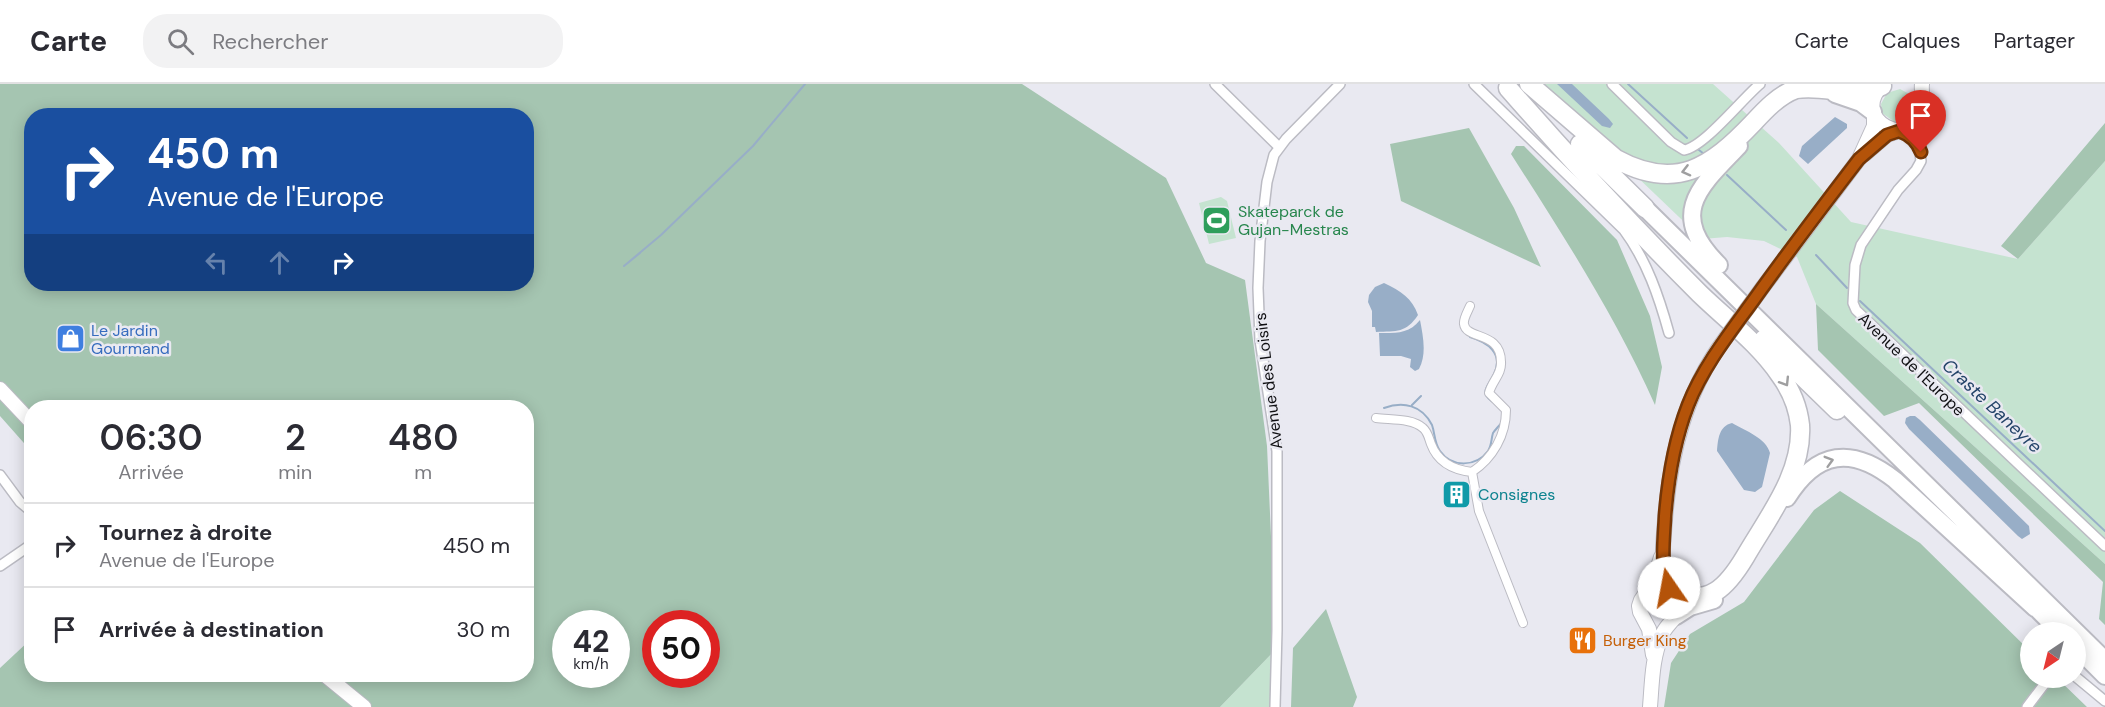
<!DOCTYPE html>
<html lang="fr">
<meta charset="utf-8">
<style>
body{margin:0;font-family:"DM Sans",sans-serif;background:#f2f2f3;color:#2b2b33;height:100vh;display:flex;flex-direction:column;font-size:22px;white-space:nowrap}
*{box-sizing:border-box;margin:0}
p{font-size:20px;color:#7c7c81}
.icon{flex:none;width:33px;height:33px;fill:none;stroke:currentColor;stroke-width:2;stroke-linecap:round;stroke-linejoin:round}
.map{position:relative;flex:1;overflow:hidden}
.drawer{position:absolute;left:24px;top:316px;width:510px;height:282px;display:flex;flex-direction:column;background:#fff;border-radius:24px;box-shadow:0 3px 15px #0003}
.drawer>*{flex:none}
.banner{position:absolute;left:24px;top:24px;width:510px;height:183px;border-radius:24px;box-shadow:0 3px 15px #0003;background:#1a4fa0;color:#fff;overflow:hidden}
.needle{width:39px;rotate:215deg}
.tools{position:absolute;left:2020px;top:538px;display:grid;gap:12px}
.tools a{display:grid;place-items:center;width:66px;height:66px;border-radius:50%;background:#fff;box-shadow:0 3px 15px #0003;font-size:30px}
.speed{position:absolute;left:552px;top:526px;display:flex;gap:12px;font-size:30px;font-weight:700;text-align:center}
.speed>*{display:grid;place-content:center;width:78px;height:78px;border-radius:50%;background:#fff;box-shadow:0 3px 15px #0003;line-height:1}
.speed small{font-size:15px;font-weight:400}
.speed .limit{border:9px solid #d22;background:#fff;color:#111}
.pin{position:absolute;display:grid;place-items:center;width:51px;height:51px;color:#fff;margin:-62px -26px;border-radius:50% 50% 50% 0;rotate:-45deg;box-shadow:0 0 6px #0007}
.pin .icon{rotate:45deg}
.me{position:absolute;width:66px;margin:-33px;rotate:348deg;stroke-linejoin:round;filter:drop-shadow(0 0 4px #0008)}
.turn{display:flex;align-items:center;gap:21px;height:126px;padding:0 24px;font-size:27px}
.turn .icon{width:78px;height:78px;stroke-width:2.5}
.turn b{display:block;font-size:42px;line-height:51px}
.lanes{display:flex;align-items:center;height:57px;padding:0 24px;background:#0003;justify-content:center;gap:30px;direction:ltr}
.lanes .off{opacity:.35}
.eta{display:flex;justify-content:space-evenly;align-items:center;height:102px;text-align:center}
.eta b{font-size:36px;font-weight:600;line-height:42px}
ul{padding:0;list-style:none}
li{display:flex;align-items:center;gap:18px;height:84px;padding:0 24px;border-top:2px solid #e1e1e2}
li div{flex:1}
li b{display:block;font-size:22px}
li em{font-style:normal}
header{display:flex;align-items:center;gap:36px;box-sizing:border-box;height:84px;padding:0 30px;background:#fff;border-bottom:2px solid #e1e1e2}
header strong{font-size:28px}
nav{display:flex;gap:33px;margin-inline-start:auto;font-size:21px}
.search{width:420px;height:54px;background:#f2f2f3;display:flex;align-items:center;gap:15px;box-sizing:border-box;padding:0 21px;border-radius:24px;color:#7c7c81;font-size:22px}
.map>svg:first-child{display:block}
</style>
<header>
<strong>Carte</strong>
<div class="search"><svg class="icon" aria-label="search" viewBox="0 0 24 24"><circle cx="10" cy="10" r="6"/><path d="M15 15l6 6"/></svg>Rechercher</div>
<nav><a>Carte</a><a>Calques</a><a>Partager</a></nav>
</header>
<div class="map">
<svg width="2105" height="623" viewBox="0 0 2105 623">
<rect width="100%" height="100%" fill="#e9e9f1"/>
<path fill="#c5e3d0" d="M1540,0H1713L1779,59L1851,138L2018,175L2105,77V480L1816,220L1797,173L1764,157L1727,153L1702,155Z
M1900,5L1911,11L1915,23L1909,35L1896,39L1882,29L1881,20L1887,9Z
M1221,113L1227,117L1236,154L1209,160L1199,119Z
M1276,565L1271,623H1220Z"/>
<path fill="#a5c5b1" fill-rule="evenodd" d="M0,0H1022L1166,94L1206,179L1245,196L1267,362L1276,565L1220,623H0V584L31,555L32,591H526V324H32L31,367L0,332ZM32,32H526V200H32ZM566,540H616V591H566ZM656,540H706V591H656Z
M2105,39V77L2018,175L2001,162Z
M1469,44L1514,124L1541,183L1401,117L1390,60Z
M1516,62H1524L1617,156L1650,232L1662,283L1655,321C1616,233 1563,151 1511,70Z
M1816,220L2105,480V541L2099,535L2103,498L1919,319L1884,332L1818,266Z
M1840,407L1920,459L2031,568V594H2057L2087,623H1664L1671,579L1690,550L1744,518L1814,426Z
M1326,525L1357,613L1353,623H1291L1293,564Z"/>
<path fill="#98aec7" d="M1557,0H1572L1609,35L1613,40L1610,44L1602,42Z
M1835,33L1847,40V44L1808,80L1799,72L1802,62Z
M1384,199C1401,207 1412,214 1418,231C1406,249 1397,247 1376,248L1375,243H1372V227L1368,218L1369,211L1375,203Z
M1420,236C1423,252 1427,270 1419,285L1415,287L1410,283L1411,275L1401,272H1380L1379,249C1396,249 1409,250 1420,236Z
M1910,332H1915L1920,336L2029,442L2030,450L2022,455L2018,452L1909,345L1905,339L1906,334Z
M1732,339C1746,347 1766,354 1770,369L1762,403L1755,408L1744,406L1717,367C1718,355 1719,342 1732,339Z"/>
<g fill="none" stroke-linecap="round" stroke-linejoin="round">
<path stroke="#98aec7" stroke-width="2" d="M1628,0L1687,54
M1699,66L1704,70
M1727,91L1786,146
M640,169L624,182L661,151L753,62L805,0
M1816,171L1847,204
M1860,217L2105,447
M1470,253C1487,258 1504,269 1494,290C1488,303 1477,309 1496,320
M1412,321L1421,312
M1384,324C1403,317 1422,321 1432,341C1435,349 1434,359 1440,367C1452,384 1476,383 1488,367C1492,361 1491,355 1493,349C1495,346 1499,342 1502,338"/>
<defs>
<path id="pedestrian" d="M1376,334C1390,336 1412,334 1423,344C1428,348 1429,355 1431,360C1438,379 1454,386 1472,388C1493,374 1506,351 1506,326L1489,309C1492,297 1502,290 1501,278C1501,247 1466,256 1464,240C1463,235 1468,227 1470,222
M1472,388L1479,427L1523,539"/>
<path id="minor" d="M1215,0L1279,63
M1474,0L1624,146C1647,177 1659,213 1669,249
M1612,0L1671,58L1684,66C1704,63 1742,15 1760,0
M1918,36L1917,45L1921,77L1916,86L1898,106L1861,161L1855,181L1853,219L1856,226L2105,462
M0,391L20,418L32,428
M0,482L32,460
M2076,593L2105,617
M1275,623L1277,546V367L1260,256L1258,204L1260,157L1267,98L1274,71L1286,55L1340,0
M2027,623L2049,594"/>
<path id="secondary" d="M1882,1C1849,36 1911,67 1922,28C1924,20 1921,9 1922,0
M1865,70L1887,51L1899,47
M1763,203L1859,75L1874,42V31
M0,305L32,339
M1653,571L1649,545L1640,528L1639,522L1641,516L1648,506L1655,493L1661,473
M325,591L364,623
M1650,623C1652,599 1652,573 1662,551C1666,540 1677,536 1678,524C1679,515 1673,511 1669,504C1666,498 1664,489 1663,482C1662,467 1664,451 1665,436C1670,371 1685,308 1725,255"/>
<path id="trunk" d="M1835,10L1861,19L1873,28
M1645,124L2105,576
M1719,181C1668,130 1698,104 1739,62
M1787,414C1817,366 1852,362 1895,396L2035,524
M2029,517L2061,549
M1676,532L1690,523L1714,516
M2076,563L2105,592"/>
<path id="motorway" d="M1529,0L1616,75C1676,108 1711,83 1753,39C1765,26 1779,11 1796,5C1827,0 1853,16 1882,2
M1508,4C1570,75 1634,144 1700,210C1727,236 1759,260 1780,291C1791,306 1798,323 1800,341C1803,390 1768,433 1745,473C1727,503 1709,523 1672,509
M1580,60L1645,124
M1764,255L1837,326"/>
</defs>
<use href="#pedestrian" stroke="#bbbbc3" stroke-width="10"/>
<use href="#minor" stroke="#bbbbc3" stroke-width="12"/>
<use href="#secondary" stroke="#bbbbc3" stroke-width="16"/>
<use href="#trunk" stroke="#bbbbc3" stroke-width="20"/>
<use href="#motorway" stroke="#bbbbc3" stroke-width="21"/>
<use href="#pedestrian" stroke="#fff" stroke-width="8"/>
<use href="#minor" stroke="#fff" stroke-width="9"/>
<use href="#secondary" stroke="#fff" stroke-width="14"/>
<use href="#trunk" stroke="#fff" stroke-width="16"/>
<use href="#motorway" stroke="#fff" stroke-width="18"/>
<defs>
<path id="secondary-bridge" d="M1725,255L1763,203"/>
</defs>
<use href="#secondary-bridge" stroke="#bbbbc3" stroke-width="16" stroke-linecap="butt"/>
<use href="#secondary-bridge" stroke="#fff" stroke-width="14"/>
</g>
<defs><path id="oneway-chevron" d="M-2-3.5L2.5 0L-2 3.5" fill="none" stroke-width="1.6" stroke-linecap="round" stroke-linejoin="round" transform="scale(1.5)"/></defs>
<g stroke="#9f9fa0">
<use href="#oneway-chevron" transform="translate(1686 87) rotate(166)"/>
<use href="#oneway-chevron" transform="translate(1785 298) rotate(58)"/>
<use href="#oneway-chevron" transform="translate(1829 377) rotate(-16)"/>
</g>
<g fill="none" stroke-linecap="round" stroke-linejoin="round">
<defs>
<path id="route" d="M1669,504C1660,481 1664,456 1665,432C1668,394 1674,357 1688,321C1703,283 1729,250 1753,217C1787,169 1823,122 1859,75L1887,51L1899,47C1910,51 1917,57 1921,68"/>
</defs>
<use href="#route" stroke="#753606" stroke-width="15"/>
<use href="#route" stroke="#b45309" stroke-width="10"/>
</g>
<defs>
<symbol id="stadium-square" viewBox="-11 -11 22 22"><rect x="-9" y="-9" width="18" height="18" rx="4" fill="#2e9e5b" stroke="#e9e9f1"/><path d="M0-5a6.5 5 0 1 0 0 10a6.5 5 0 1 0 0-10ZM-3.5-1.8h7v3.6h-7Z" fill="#fff"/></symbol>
<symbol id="shop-square" viewBox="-11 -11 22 22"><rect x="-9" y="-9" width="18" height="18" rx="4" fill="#3f7fe0" stroke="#e9e9f1"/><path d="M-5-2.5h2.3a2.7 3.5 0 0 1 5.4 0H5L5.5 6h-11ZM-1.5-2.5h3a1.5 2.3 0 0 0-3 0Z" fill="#fff"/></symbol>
<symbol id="building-square" viewBox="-11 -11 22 22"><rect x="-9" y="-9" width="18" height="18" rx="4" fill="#0f9aa8" stroke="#e9e9f1"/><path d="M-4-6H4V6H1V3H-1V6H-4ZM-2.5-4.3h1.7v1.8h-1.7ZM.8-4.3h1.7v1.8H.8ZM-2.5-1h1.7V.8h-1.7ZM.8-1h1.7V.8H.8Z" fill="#fff"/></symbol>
<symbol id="restaurant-square" viewBox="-11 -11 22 22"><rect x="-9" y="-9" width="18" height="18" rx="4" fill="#e8710a" stroke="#e9e9f1"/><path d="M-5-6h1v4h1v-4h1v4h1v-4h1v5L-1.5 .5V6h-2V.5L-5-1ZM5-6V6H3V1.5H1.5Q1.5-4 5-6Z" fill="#fff"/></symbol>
</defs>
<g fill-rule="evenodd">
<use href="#stadium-square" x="1200" y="120" width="33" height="33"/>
<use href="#shop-square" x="54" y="238" width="33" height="33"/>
<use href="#building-square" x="1440" y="394" width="33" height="33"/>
<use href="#restaurant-square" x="1566" y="540" width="33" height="33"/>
</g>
<g text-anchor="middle" stroke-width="5" stroke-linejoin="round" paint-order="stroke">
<g font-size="16" fill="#27864d" stroke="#e9e9f1" text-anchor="start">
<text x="1238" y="133">Skateparck de<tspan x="1238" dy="18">Gujan-Mestras</tspan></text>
</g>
<g font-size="16" fill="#366cbe" stroke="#e9e9f1" text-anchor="start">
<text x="91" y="252">Le Jardin<tspan x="91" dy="18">Gourmand</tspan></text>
</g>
<g font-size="16" fill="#0f0f12" stroke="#e9e9f1">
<text transform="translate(1912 280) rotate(44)" y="6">Avenue de l'Europe</text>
<text transform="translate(1268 297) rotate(-97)" y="6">Avenue des Loisirs</text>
</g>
<g font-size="16" fill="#0d838f" stroke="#e9e9f1" text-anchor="start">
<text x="1478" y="416">Consignes</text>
</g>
<g font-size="16" fill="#c56008" stroke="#e9e9f1" text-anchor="start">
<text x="1603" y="562">Burger King</text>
</g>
<g font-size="18" font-style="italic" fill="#244469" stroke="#e9e9f1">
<text transform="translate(1992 322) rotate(43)" y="6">Craste Baneyre</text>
</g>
</g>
</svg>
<div class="tools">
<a><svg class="needle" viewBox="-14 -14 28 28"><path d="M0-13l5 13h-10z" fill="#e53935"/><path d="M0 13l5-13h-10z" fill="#7c7c81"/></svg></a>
</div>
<div class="speed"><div>42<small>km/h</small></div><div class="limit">50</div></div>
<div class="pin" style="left:1921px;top:68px;background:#d93025"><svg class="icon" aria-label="arrive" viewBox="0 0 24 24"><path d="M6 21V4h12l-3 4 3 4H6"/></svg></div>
<svg class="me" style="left:1669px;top:504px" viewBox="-20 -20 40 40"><circle r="19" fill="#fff"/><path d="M0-13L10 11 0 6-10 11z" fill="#b45309"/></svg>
<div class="banner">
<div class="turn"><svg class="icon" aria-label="right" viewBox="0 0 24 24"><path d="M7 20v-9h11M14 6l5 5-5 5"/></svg><div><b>450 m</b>Avenue de l'Europe</div></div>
<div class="lanes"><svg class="icon off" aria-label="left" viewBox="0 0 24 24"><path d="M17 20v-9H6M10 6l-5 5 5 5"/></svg><svg class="icon off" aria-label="ahead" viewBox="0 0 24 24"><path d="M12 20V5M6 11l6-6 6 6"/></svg><svg class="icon" aria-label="right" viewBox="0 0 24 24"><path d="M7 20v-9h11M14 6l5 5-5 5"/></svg></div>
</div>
<section class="drawer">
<div class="eta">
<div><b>06:30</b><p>Arrivée</p></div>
<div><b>2</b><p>min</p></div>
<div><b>480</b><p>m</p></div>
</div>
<ul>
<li><svg class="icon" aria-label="right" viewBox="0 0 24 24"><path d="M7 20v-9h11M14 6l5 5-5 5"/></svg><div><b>Tournez à droite</b><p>Avenue de l'Europe</p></div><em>450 m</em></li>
<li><svg class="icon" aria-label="arrive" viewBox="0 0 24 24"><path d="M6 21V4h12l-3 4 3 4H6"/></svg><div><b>Arrivée à destination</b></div><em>30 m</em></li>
</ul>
</section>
</div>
